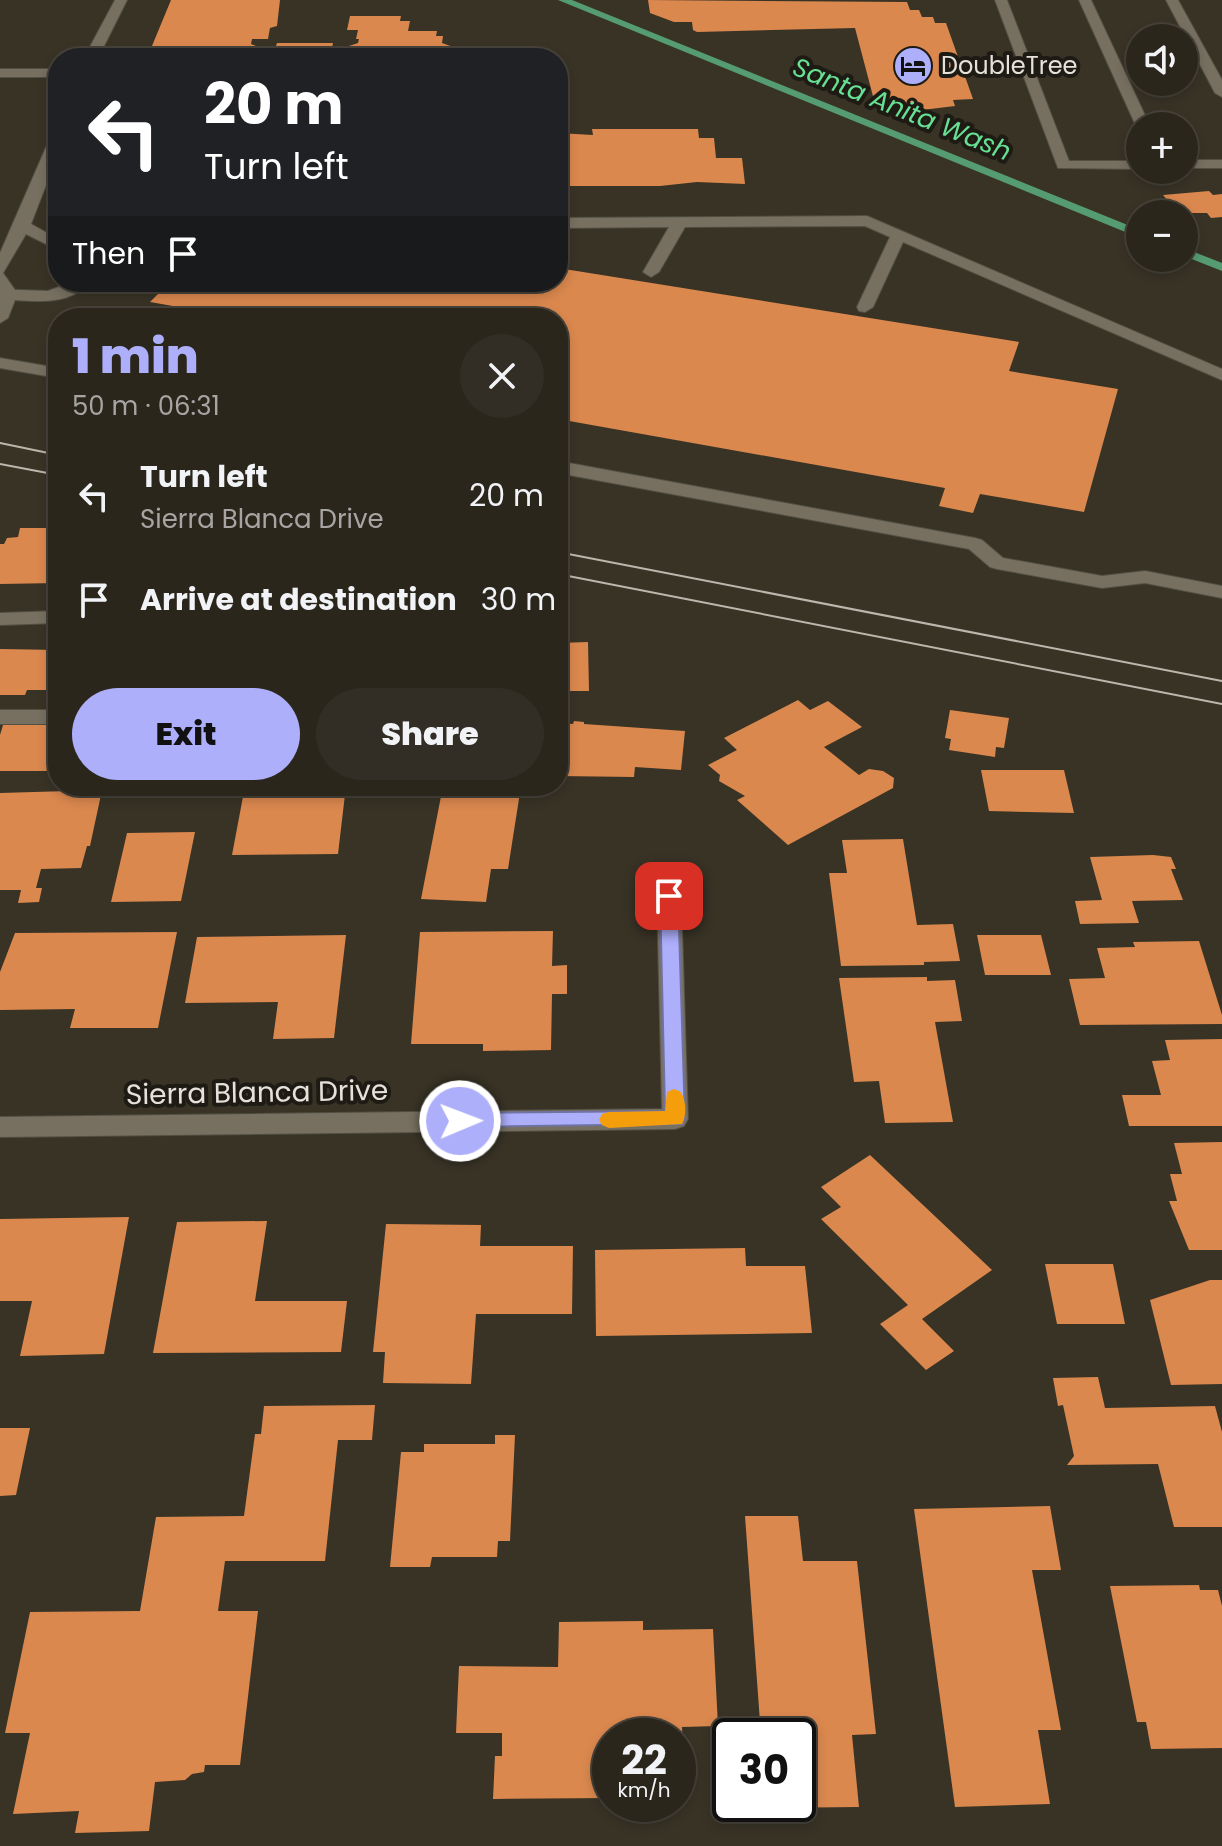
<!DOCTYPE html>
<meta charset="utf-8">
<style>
body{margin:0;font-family:Poppins,sans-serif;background:#332e25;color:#f1f3f6;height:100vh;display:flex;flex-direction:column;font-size:30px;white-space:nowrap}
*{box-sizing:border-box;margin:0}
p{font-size:26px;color:#a6a5a3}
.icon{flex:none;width:44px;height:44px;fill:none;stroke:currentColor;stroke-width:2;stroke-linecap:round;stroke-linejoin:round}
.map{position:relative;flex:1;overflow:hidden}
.sheet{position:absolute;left:48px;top:308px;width:520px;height:488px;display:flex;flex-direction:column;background:#2b261c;border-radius:32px;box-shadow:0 4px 12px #0003,0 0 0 2px #47433b}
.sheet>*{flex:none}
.top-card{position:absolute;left:48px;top:48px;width:520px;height:244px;border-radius:32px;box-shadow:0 4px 12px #0003,0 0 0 2px #47433b;background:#202124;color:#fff;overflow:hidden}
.buttons{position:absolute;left:1126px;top:24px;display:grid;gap:16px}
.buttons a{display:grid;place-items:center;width:72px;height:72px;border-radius:50%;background:#2b261c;box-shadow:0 4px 12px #0003,0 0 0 2px #47433b;font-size:40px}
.speed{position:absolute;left:592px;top:1718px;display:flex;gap:16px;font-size:40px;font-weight:700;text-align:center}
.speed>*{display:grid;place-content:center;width:104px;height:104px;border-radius:50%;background:#2b261c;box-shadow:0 4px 12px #0003,0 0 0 2px #47433b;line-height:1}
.speed small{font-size:20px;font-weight:400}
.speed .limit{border:4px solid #111;border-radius:12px;background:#fff;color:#111}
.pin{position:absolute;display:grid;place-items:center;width:68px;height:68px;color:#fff;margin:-34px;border-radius:16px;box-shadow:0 4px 12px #0006}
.me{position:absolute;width:88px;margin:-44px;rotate:89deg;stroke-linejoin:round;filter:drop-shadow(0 0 6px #0008)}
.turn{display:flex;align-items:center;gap:28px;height:168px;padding:0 24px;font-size:36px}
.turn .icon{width:104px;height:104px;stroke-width:2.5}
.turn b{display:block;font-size:56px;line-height:68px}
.then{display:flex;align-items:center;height:76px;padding:0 24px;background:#0003;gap:16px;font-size:30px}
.round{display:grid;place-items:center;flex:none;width:84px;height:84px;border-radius:42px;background:#332e25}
.summary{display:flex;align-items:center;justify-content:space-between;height:136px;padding:0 24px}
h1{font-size:48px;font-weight:800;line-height:60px;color:#adaffb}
.button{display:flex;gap:16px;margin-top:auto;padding:16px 24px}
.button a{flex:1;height:92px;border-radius:48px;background:#adaffb;color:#111;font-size:32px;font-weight:800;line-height:92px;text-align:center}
.button a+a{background:#332e25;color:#f1f3f6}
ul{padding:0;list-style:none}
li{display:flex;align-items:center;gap:24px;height:104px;padding:0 24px}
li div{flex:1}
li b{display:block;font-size:30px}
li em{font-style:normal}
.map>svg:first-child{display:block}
</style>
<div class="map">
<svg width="1222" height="1846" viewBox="0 0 1222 1846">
<rect width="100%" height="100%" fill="#393326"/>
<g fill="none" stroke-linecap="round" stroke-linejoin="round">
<path fill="#569c72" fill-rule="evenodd" d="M558,0H572L1140,230V238Z
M1184,248L1222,263V271L1184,256Z"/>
</g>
<path fill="#da884e" d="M171,0H280L277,26L270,28L268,39H252L251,44L264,49H275L277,43H333L332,48H343L358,43L359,39H356L358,30H347L350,16H401L400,21H410L408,31H437L436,36H443L442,43L456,48H471L470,58H147Z
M648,0L907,2L910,10H919L922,17H933L935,23H946L973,99L953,100L955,106L922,110H906L903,100H874L855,28L697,32L693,30L692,22H674L650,13Z
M592,129H698L699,138H714L716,158H742L745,184L697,182L660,186H558V133L593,135Z
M1209,191L1213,195L1222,194V217L1211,218L1207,213H1178L1163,195Z
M558,268L1019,342L1009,371L1118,389L1084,512L980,494L973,513L939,506L945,488L558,419V318H190V309L150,302L169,283L209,289L225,282H558Z
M20,528H58L54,537H58V583L0,584V544H4L7,538L18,537Z
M588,642L589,691H558V643Z
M0,649L58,650L55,690H27L25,695H0Z
M798,700L810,710L828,701L862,727L824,747L859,775L869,769L883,771L894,778L893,788L788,845L737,800L745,796L719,781L720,775L708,765L737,750L724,738Z
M950,710L1009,718L1004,748L996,747L995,757L949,750L951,739L945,738Z
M574,721L584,722V724L685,731L681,770L635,767L634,777L558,776V723L573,724Z
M58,724V771H0V735L3,725Z
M981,770H1064L1074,813L989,811Z
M245,786H346L338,854L232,855Z
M443,786H521L508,869H491L486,902L421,899Z
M102,790L90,846H87L81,868L41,869L36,888H42L39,902L18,903L21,890H0V793Z
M195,832L181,901L111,902L127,833Z
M903,839L917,925L953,924L960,961L924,962V965L841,966L829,873H847L842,840Z
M1153,855L1171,857L1176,869H1171L1183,900L1132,901L1139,923L1080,924L1075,901L1102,900L1090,857Z
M553,931L552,966L567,965V994H552L551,1050L483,1051V1044H411L420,932Z
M177,932L158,1028H70L75,1009L0,1010V972L15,933Z
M346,935L334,1038L273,1039L278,1002L185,1003L197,937Z
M977,935H1041L1051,975H985Z
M1199,941L1222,1015V1024L1080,1025L1069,979L1105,978L1097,948L1135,947L1133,942Z
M927,977V981L955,980L962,1021L935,1022L953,1122L885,1123L879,1081L854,1082L839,978Z
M1222,1039V1126H1129L1122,1095H1161L1152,1061L1170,1060L1165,1040Z
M1222,1142V1250H1189L1169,1201H1177L1170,1174H1182L1174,1143Z
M870,1155L992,1270L922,1319L954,1351L926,1370L880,1324L908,1305L821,1219L841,1207L821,1187Z
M129,1217L104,1354L20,1356L32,1301H0V1219Z
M267,1221L255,1301H347L341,1352L153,1353L177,1222Z
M386,1224L481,1225L480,1246H573L572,1314H476L471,1384L383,1383L385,1352H373Z
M745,1248L746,1266H805L812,1333L596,1336L595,1250Z
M1045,1264H1113L1125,1324H1057Z
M1210,1280H1222V1384L1171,1385L1150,1300Z
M1098,1377L1105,1408L1215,1406L1222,1432V1527H1174L1158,1464L1067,1465L1074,1456L1063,1405L1058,1406L1053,1378Z
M375,1405L372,1440H338L325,1561H225L218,1611H258L240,1765H205L204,1772L192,1774L185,1780L155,1782L149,1831L75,1833L79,1811L13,1814L30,1733H5L30,1612L140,1611L156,1517L244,1516L255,1434H261L264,1406Z
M0,1428H30L16,1495L0,1496Z
M495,1435H515L510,1541H498L497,1557H432L430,1567H390L401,1452H424V1444H495Z
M1050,1506L1061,1570H1032L1061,1730H1038L1050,1804L955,1807L914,1509Z
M745,1516H798L803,1561H857L876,1734L852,1735L859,1807L766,1808V1804H798V1736H761Z
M1199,1585L1200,1590H1218L1222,1606V1748L1151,1749L1146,1722H1137L1110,1586Z
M643,1621V1630L713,1629L718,1726L682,1727L685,1803H678V1736H610V1798L493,1799L495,1756H502V1733H456L459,1666L558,1667L559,1622Z"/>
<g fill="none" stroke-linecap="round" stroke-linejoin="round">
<defs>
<path id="minor" d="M115,0H127L98,58H84Z
M995,0H1007L1069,161H1140V169L1058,168Z
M1079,0H1091L1150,126H1140V130L1136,126Z
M1166,0H1178L1222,80V97L1215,93Z
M0,69H58V77H0Z
M58,132V154L31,224L58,239V250L26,234L3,273L15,290H19L48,291L72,282H90C71,304 41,302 15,300L8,318L0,323V253L51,136Z
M1184,160H1222V168H1184Z
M867,216L1222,369V380L903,242L873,307L865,312L859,311L857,307L890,237L865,226L685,227L659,272L651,277L643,272L669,227L558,228V218Z
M0,358L58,368V378L0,368Z
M558,461L975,538L982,540L1003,558L1102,576L1145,571L1222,586V598L1145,583L1102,588L997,569L990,567L969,549L558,473Z
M58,611V623L0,625V613Z
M0,710H58V724H0Z
M669,888L677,890L681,896L688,1119L684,1126L675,1129L0,1137V1117L662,1109L657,896L661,890Z"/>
</defs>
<use href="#minor" stroke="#534f43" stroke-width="2"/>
<use href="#minor" fill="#777061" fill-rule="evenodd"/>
<path stroke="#bbb7ad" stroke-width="2" d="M0,443L58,455
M0,464L58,475
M558,552L1222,681
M558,574L1222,704"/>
</g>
<path fill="#adaffb" stroke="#7072a3" stroke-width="2" d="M669,889L678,896L685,1119L682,1124L453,1127L450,1121L453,1116L460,1113L665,1111L660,896Z"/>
<path fill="#f59e0b" d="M674,1089L681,1092C686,1101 687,1115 682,1124L609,1128L602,1125L599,1120L602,1114L609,1112L665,1111L667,1092Z"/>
<defs>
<symbol id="hotel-disc" viewBox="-11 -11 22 22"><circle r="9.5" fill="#adaffb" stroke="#1e1b15"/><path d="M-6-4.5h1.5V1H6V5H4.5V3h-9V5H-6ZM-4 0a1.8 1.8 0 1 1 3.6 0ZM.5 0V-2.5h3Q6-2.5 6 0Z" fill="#111"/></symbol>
</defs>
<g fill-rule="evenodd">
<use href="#hotel-disc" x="891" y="44" width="44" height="44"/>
</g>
<g text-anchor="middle" stroke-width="8" stroke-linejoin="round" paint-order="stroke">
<g font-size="24" fill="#e6e2da" stroke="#1e1b15" text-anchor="start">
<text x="941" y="74">DoubleTree</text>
</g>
<g font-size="26" font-style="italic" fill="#67e093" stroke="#1e1b15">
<text transform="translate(902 109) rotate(22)" y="9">Santa Anita Wash</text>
</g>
<g font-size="28" fill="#e6e2da" stroke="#1e1b15">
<text transform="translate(257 1092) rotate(-1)" y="10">Sierra Blanca Drive</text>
</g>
</g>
</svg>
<div class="buttons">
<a><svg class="icon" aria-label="sound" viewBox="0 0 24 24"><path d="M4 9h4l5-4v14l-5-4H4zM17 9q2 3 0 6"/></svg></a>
<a>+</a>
<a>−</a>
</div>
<div class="speed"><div>22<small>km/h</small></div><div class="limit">30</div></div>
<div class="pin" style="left:669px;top:896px;background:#d93025"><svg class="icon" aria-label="arrive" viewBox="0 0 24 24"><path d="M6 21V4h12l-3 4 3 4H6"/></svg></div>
<svg class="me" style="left:460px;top:1121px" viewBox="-20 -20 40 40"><circle r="17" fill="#adaffb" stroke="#fff" stroke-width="3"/><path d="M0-11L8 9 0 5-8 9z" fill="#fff"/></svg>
<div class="top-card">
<div class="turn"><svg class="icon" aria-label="left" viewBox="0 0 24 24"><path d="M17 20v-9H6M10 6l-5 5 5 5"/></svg><div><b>20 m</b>Turn left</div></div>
<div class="then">Then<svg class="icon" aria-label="arrive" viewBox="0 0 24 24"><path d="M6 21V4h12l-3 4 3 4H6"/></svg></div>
</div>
<section class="sheet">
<div class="summary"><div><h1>1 min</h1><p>50 m · 06:31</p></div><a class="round"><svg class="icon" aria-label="close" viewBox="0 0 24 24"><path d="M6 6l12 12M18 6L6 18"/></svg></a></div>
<ul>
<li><svg class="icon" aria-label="left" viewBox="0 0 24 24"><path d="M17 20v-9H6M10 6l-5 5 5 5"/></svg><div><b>Turn left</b><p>Sierra Blanca Drive</p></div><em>20 m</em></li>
<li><svg class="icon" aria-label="arrive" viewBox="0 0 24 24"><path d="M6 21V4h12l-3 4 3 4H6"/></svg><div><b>Arrive at destination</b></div><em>30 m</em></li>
</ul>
<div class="button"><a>Exit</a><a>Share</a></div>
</section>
</div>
